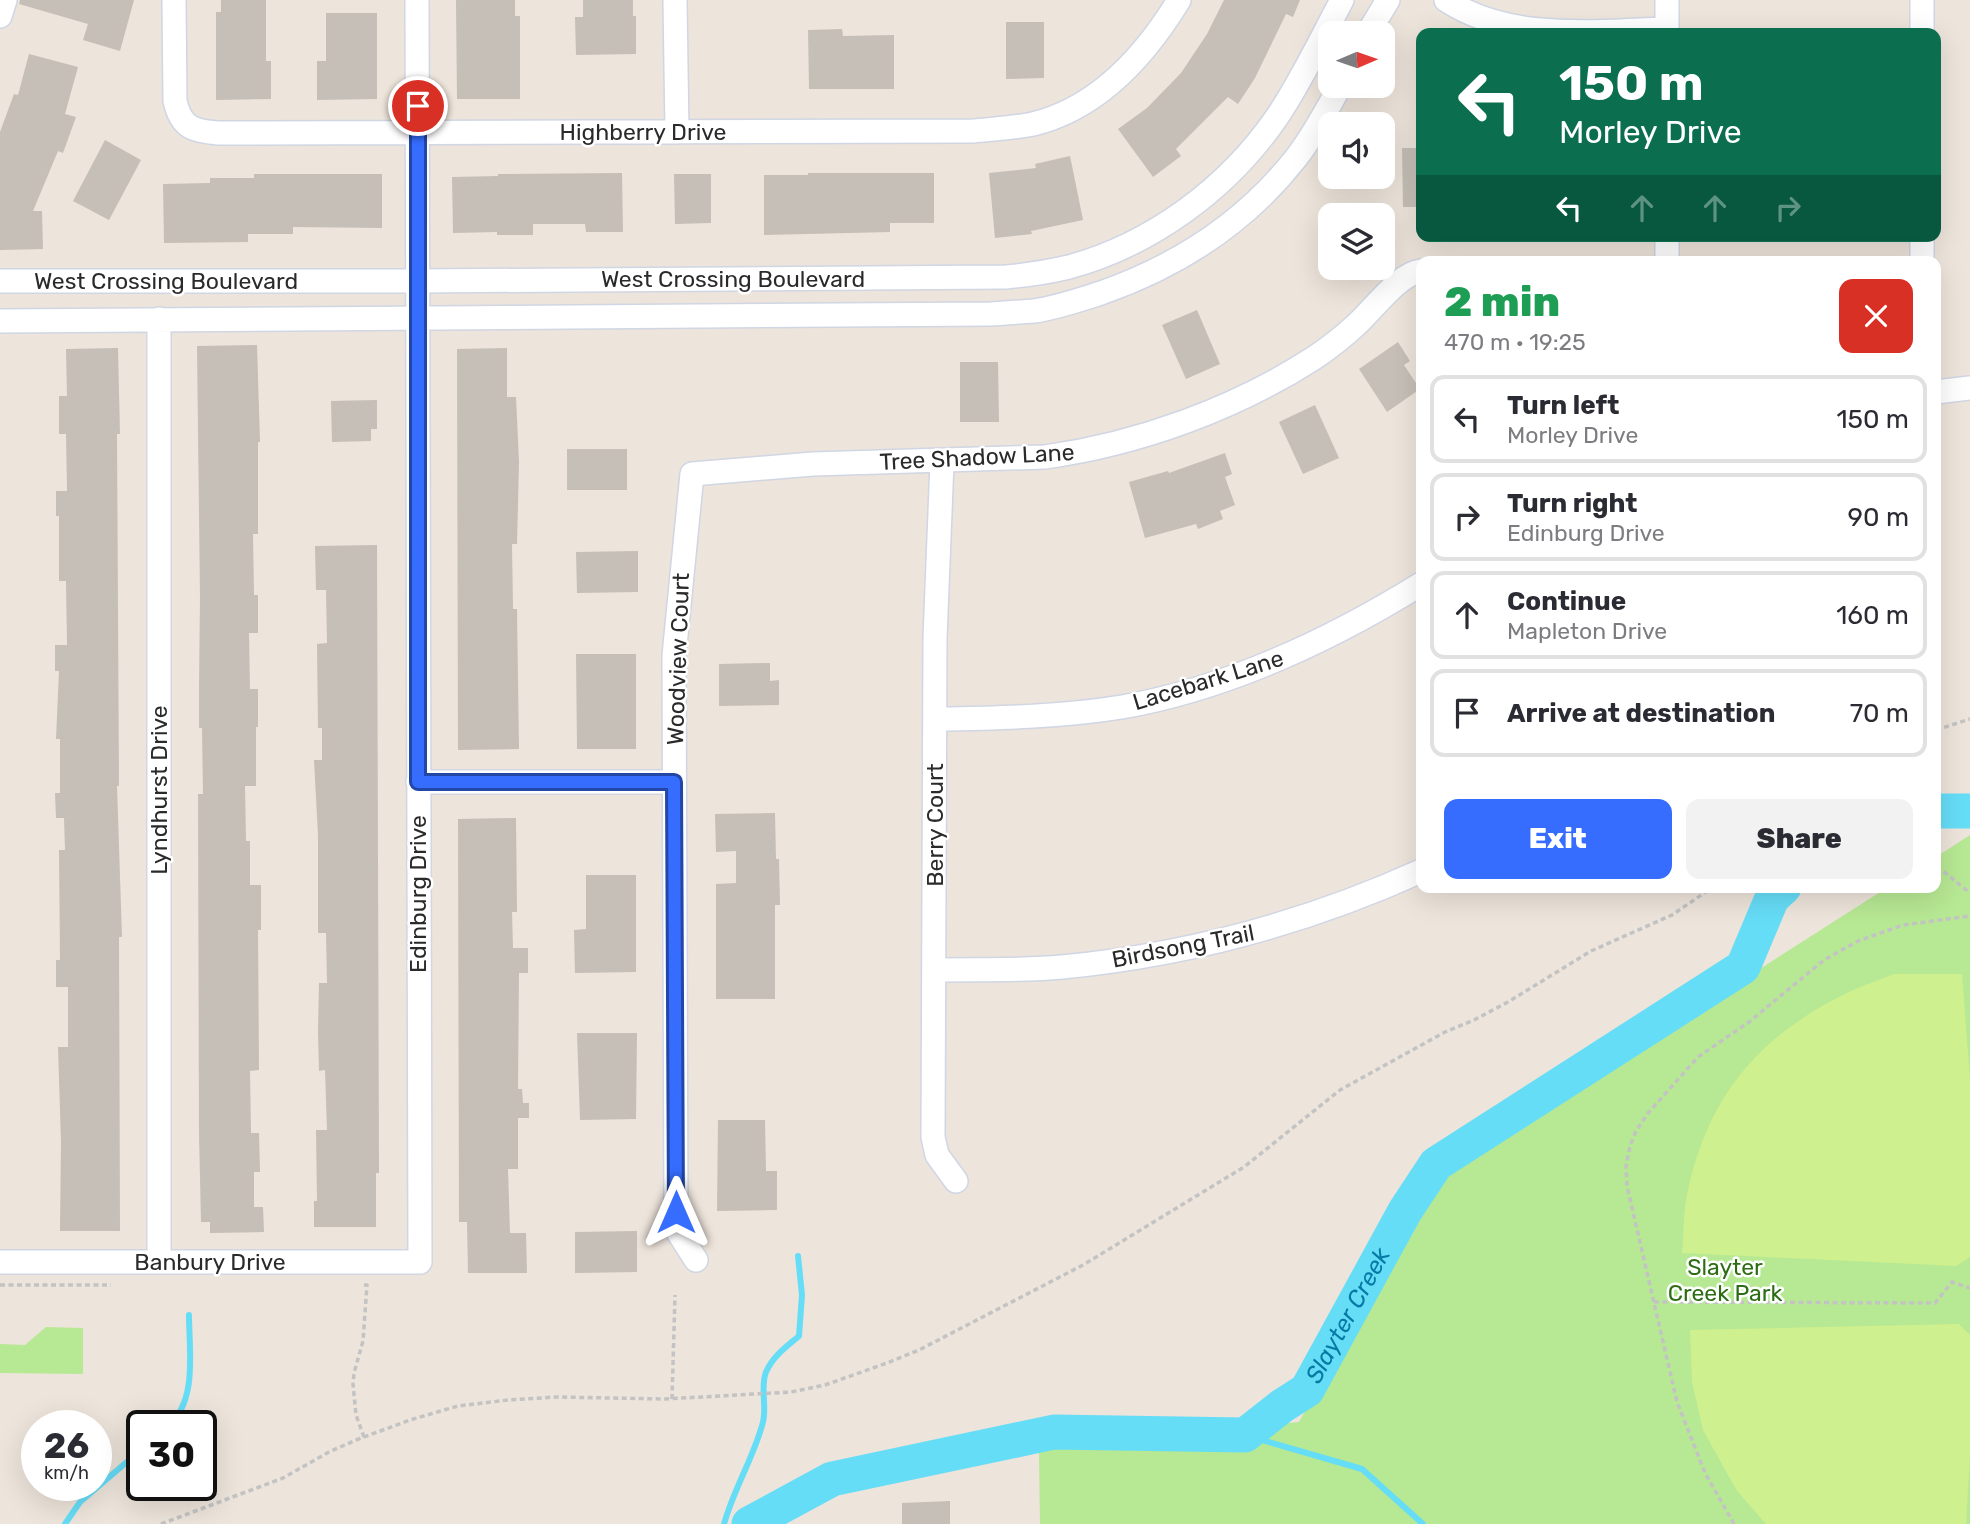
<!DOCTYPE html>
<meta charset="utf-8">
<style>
body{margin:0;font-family:Rubik,sans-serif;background:#f2f2f3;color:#2b2b33;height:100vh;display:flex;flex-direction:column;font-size:26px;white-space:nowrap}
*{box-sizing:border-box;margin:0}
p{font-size:23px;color:#7c7c81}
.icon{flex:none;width:38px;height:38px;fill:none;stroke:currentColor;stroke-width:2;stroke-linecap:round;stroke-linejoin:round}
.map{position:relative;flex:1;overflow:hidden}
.side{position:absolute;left:1416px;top:256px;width:525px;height:637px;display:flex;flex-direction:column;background:#fff;border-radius:14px;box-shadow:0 7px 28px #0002}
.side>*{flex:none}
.top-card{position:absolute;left:1416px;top:28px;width:525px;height:214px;border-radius:14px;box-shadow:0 7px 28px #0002;background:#0b6e4f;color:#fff;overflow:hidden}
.needle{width:46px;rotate:88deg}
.tools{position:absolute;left:1318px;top:21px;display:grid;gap:14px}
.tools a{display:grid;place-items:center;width:77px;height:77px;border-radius:14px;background:#fff;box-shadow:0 7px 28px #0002;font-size:35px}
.speed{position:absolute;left:21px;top:1410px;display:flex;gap:14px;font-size:35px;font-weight:700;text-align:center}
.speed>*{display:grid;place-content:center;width:91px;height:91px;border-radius:50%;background:#fff;box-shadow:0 7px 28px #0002;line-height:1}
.speed small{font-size:18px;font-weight:400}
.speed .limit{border:4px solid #111;border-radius:10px;background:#fff;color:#111}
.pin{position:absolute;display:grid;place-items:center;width:60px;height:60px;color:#fff;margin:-30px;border:4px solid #fff;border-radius:50%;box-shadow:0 2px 7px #0007}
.me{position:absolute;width:77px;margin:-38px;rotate:0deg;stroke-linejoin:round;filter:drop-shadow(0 0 5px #0008)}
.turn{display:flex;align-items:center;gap:24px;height:147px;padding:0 28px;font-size:32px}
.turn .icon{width:91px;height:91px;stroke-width:2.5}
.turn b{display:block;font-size:49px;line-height:60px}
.lanes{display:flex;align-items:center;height:66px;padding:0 28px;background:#0003;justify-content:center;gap:35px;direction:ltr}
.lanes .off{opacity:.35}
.round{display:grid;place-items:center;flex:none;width:74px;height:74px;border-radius:14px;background:#f2f2f3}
.headline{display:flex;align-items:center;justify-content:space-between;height:119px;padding:0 28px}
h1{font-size:42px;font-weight:800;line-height:52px;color:#1e9e55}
.cta{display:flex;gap:14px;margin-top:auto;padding:14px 28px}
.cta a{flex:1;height:80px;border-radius:14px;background:#366dff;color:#fff;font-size:28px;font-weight:800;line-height:80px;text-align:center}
.cta a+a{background:#f2f2f3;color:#2b2b33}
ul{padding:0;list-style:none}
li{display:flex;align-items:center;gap:21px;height:88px;margin:0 14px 10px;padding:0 14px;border:4px solid #e1e1e2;border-radius:14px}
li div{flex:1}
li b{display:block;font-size:26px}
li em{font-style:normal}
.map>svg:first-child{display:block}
</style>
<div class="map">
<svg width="1970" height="1524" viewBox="0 0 1970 1524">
<rect width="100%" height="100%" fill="#ede4db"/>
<path fill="#b7e893" d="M1970,835V1524H1040L1039,1452L1055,1448L1299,1422L1433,1178L1888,887H1936V857Z
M46,1327L83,1328V1374L0,1373V1344L25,1345Z"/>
<path fill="#cff08e" d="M1894,974H1962L1970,1079V1257L1956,1266L1682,1253C1684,1233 1683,1210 1688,1190C1708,1100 1754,1042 1835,999C1853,989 1874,982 1894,974Z
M1959,1324L1970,1335V1457L1966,1524H1766L1737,1491L1703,1430L1692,1382L1690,1330Z"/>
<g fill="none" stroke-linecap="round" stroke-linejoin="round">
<path stroke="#66ddf7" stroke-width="6" d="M168,1426C198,1401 189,1350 189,1315
M1245,1435L1362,1469L1423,1524
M65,1524L80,1502L142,1449
M724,1524C734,1488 754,1457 763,1422C767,1406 760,1387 766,1372C773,1356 786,1347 799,1336L802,1295L798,1256"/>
<g stroke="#66ddf7" stroke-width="35">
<path d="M1936,811H1970"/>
<path id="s1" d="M749,1524L832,1479L1054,1432L1245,1435L1282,1406L1307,1390L1405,1211L1436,1164L1743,967L1772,898L1784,887"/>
</g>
</g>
<path fill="#c5bfb7" d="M20,0H134L120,51L83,40L88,24L19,4Z
M221,0H266V61H271V99L216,100V12H221Z
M456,0H515V16H520V99H457Z
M583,0H633V16H636V54L576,55L575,17H583Z
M1224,0H1300L1293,17L1286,14L1255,78L1238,104L1228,97L1176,149L1181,156L1153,177L1118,129L1147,108L1181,73L1207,34Z
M326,13H377V99L317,100V61H326Z
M1006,22H1044V78L1006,79Z
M842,29L843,36L894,35V89H809L808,30Z
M29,54L78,67L65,114L76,117L63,153L58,151L33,211H42L43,249L0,250V132L14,94L18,95Z
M105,140L141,160L109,220L73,201Z
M1402,148H1421V207H1403Z
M1070,156L1083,220L1031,231L1032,234L995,238L989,173L1036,168L1035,164Z
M622,173L623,232H586L585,224H533V235H497V232L453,233L452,177L498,176V174Z
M808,173H934V223H890V232L764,235V175H808Z
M254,174H382V228L293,227V234H248V242L164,243L163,184L210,183V178H254Z
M674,174H711V223L675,224Z
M1197,310L1220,364L1186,379L1162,325Z
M1398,342L1410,361L1404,365L1420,389L1387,412L1359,369Z
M257,345L260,442H258V534H253L254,595H258V633H249L250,689H258V727H256V786H245L246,841H250V885H261V930H258L259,1070L250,1071L251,1133H259L260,1172H254V1207H263L264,1232L210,1233V1222H201L199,1134L198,794H203L202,728H199V690L200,596L197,346Z
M118,348L120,434H117L119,786H117L122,937H119L120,1231H60L61,1142L58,1047H68V987H56V960H60L59,850H65L64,818H56L55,793H60V739H56L59,671H55V645H67L66,581H59V516H56V491H67L66,434H59V396H67L66,349Z
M507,348V397H516L519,462L517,544H512L513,609H517L519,749L458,750L457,349Z
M960,362H998L999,422H960Z
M377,400V429H371V441L332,442L331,401Z
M1315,405L1339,458L1303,474L1279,422Z
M567,449H627V490H567Z
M1225,453L1232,474L1225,477L1235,505L1220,511L1223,519L1198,529L1196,524L1145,538L1129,482L1168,471L1169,473Z
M377,545L379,1173H376V1227H314V1201H317L316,1130H327L325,1070L319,1071L318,1032L319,983H327L326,933H318V835L314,760H322V728H318L317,644L327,643L326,590H316L315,546Z
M638,551V592L577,593L576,552Z
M576,654H636V749H577Z
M770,663V681L779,680V705L719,706V664Z
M775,813L776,859H779L780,905H775V999H716V884L736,883V851L716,852L715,814Z
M516,818L517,912H512L513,948H528V973H519L518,1089H522L523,1103H529V1118H518V1169H508L510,1233H526L527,1273H468L467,1222H459L458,819Z
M586,875H636V972L575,973L574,930L586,929Z
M577,1033H637L636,1119L580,1120Z
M718,1120H765L766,1171H777V1210L717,1211Z
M637,1231V1272L575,1273V1232Z
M950,1501V1524H902V1503Z"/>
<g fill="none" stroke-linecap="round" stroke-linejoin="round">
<defs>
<path id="minor" d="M174,0L175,101C181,127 192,131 218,133L973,131C993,129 1014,128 1033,124C1099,108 1145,56 1179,0
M675,0L677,132
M1446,0C1509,42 1595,31 1667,29
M1667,0V33
M1922,0V33
M0,16L5,0
M1368,33L1388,0
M1667,261V236
M1922,261V236
M0,281H418L1006,277C1027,275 1048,272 1069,267C1153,244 1228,188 1277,117C1302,80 1321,39 1342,0
M0,321L991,314C1005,313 1019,312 1034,311C1056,308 1079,300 1101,293C1178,266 1245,223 1296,158C1313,136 1327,110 1340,86
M1936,392L1970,388
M942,462L935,638L933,1137L937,1155L956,1181
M936,719C998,718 1060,717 1122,707C1229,688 1329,641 1421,584
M418,782H674
M935,970C977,969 1020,971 1062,967C1188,955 1306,923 1421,871
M696,1260L678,1232L676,1212L674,656L692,474L813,464L1045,457C1138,444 1235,409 1314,358C1329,348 1343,337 1356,325C1373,310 1398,274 1421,271
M159,1261V319
M0,1262H420L417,0"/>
</defs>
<use href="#minor" stroke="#d0d6e4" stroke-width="26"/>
<path stroke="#c3c3c3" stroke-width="3.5" stroke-dasharray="5 3.5" stroke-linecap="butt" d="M1936,730L1970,719
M1936,868L1943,871L1970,893
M0,1285H111
M364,1285H367L363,1341L354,1373L353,1384L356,1415L364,1437
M1654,1302L1935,1303L1952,1282L1970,1288
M672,1399L675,1295
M161,1524L283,1478L329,1452L356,1440L410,1420L458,1406L508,1400L556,1397L665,1399L791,1392L825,1385L887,1363L919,1350L1083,1265L1244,1167L1340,1090L1445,1032L1474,1020L1508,1002L1591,951L1672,915L1713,887
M1734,1524L1705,1473L1677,1402L1627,1186L1626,1166L1630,1146L1636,1131L1648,1113L1698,1057L1749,1022L1824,960L1858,941L1903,925L1970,916"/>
<use href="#minor" stroke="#fff" stroke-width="23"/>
</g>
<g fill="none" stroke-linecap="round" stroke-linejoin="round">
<defs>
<path id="route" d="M418,106V782H674L676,1212"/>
</defs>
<use href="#route" stroke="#2347a6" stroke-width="18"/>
<use href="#route" stroke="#366dff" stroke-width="12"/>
</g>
<g text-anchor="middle" stroke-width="5" stroke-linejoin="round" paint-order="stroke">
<g font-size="23" fill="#2a2a2a" stroke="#fff">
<text x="643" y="140">Highberry Drive</text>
<text x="733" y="287">West Crossing Boulevard</text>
<text x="166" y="289">West Crossing Boulevard</text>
<text transform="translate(977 457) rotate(-3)" y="8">Tree Shadow Lane</text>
<text transform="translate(678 659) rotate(-88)" y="8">Woodview Court</text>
<text transform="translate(1208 680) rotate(-17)" y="8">Lacebark Lane</text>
<text transform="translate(159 790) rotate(-90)" y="8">Lyndhurst Drive</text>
<text transform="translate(935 825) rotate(-90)" y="8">Berry Court</text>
<text transform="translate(418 894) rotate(-90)" y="8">Edinburg Drive</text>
<text transform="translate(1183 946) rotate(-11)" y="8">Birdsong Trail</text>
<text x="210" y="1270">Banbury Drive</text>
</g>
<g font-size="23" fill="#2e6d15" stroke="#fff">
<text x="1725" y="1275">Slayter<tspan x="1725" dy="26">Creek Park</tspan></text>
</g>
<g font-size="24" font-style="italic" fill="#047ba5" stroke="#fff">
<text dy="8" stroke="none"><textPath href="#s1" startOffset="674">Slayter Creek</textPath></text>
</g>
</g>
</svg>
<div class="tools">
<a><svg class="needle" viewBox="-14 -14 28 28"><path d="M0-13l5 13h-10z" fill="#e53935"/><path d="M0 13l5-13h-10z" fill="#7c7c81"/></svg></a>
<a><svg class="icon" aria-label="sound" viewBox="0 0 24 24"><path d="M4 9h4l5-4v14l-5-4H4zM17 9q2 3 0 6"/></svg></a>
<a><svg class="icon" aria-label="layers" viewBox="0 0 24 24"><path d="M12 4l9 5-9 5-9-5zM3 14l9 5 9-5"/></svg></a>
</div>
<div class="speed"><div>26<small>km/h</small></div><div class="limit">30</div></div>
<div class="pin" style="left:418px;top:106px;background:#d93025"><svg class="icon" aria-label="arrive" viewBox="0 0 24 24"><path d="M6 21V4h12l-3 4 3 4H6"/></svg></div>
<svg class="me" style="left:676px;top:1212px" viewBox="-20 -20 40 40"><path d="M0-17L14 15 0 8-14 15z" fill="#366dff" stroke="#fff" stroke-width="4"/></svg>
<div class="top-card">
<div class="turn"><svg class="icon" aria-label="left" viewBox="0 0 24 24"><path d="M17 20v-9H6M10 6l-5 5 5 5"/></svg><div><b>150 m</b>Morley Drive</div></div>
<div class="lanes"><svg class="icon" aria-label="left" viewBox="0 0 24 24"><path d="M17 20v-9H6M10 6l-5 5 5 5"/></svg><svg class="icon off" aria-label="ahead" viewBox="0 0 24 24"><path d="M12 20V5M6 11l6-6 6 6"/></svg><svg class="icon off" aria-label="ahead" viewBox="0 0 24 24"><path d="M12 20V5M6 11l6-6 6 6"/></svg><svg class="icon off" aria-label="right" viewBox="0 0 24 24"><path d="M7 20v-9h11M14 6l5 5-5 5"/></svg></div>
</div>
<section class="side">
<div class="headline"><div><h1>2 min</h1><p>470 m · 19:25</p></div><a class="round" style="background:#d93025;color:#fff"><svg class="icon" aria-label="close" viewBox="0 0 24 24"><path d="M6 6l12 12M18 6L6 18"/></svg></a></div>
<ul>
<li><svg class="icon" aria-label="left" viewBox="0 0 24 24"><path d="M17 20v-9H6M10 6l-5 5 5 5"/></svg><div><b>Turn left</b><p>Morley Drive</p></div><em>150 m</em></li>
<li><svg class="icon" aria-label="right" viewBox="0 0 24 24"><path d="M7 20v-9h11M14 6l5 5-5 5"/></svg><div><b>Turn right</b><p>Edinburg Drive</p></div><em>90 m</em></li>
<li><svg class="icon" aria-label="ahead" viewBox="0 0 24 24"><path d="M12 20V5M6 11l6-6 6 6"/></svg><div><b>Continue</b><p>Mapleton Drive</p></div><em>160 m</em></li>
<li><svg class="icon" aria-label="arrive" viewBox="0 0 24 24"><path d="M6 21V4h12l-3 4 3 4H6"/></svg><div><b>Arrive at destination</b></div><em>70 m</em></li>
</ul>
<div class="cta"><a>Exit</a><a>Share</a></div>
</section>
</div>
